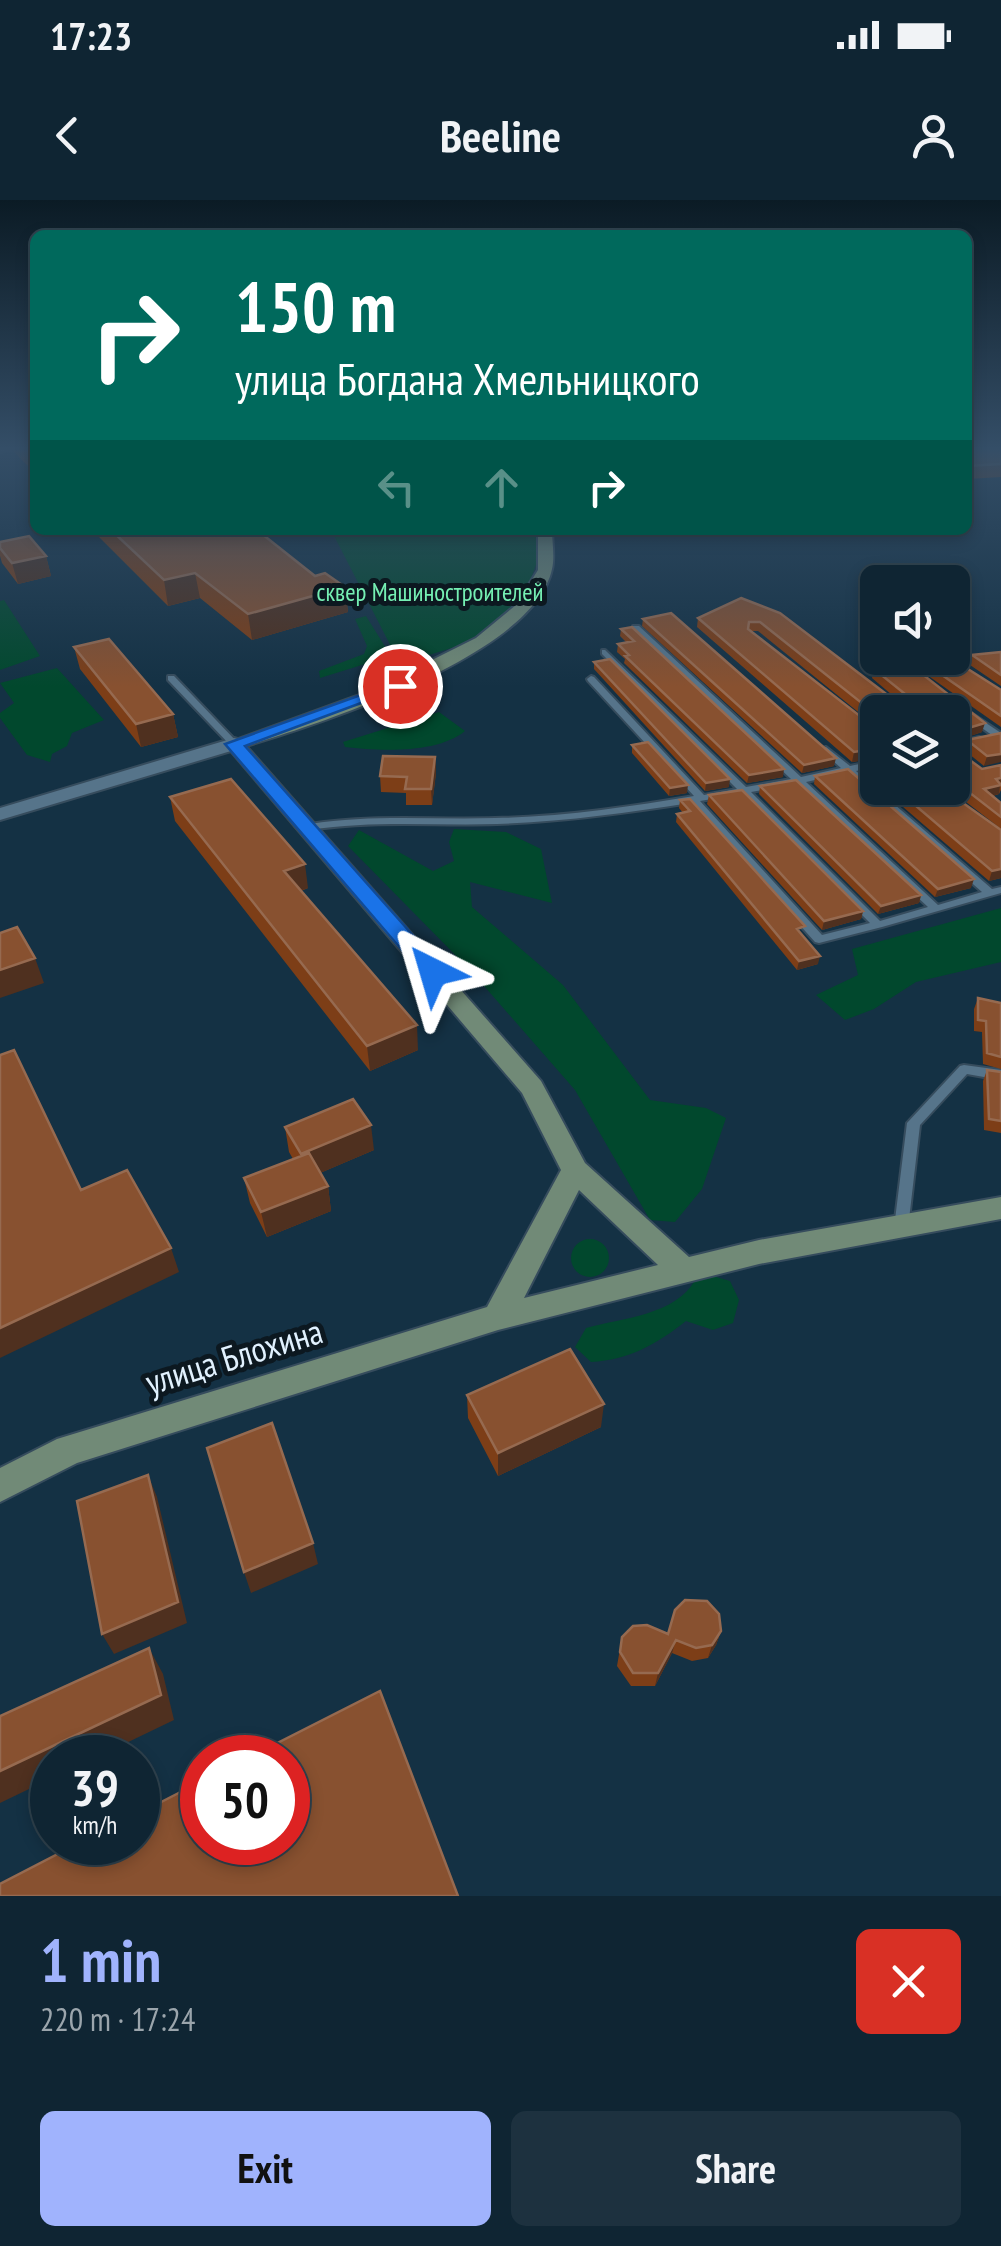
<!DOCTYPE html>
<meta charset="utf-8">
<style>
body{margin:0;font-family:"PT Sans Narrow",sans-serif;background:#1d313f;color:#f1f3f6;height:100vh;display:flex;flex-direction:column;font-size:38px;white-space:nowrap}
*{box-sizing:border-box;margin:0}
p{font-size:32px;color:#9ba5ac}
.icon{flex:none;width:55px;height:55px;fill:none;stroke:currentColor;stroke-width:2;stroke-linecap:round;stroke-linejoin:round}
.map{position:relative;height:1696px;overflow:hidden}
.sheet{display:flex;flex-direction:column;background:#0f2533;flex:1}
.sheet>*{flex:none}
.banner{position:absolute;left:30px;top:30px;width:942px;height:305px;border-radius:15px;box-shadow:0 5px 15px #0003,0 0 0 2px #2f424e;background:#00695c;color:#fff;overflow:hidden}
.tools{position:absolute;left:860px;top:365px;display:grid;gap:20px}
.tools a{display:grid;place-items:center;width:110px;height:110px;border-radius:15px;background:#0f2533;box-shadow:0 5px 15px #0003,0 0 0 2px #2f424e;font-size:50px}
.speed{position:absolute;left:30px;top:1535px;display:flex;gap:20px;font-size:50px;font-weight:700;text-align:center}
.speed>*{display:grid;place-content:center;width:130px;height:130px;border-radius:50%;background:#0f2533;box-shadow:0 5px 15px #0003,0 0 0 2px #2f424e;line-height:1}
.speed small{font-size:25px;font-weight:400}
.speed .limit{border:15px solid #d22;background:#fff;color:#111}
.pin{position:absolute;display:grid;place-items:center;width:85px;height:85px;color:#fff;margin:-42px;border:5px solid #fff;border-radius:50%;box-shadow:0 2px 10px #0007}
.me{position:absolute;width:110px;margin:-55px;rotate:320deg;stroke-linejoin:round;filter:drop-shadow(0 0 8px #0008)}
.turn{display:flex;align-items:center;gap:35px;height:210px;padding:0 40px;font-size:45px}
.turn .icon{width:130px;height:130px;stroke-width:2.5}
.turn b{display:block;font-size:70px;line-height:85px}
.lanes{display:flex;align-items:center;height:95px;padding:0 40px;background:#0003;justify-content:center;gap:50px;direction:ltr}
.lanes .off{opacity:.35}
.round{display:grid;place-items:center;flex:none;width:105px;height:105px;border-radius:15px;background:#1d313f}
.overview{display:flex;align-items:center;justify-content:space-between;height:170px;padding:0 40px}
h1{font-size:60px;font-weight:700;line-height:75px;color:#a0b3fd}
.action{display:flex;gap:20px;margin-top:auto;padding:20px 40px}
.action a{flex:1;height:115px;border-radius:15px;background:#a0b3fd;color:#111;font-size:40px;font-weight:700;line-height:115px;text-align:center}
.action a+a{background:#1d313f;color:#f1f3f6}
.status{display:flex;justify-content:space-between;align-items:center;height:70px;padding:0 50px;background:#0f2533;direction:ltr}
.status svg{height:28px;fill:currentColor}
header{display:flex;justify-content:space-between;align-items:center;height:130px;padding:0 40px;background:#0f2533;font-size:45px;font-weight:700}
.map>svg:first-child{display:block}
</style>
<div class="status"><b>17:23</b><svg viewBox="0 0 49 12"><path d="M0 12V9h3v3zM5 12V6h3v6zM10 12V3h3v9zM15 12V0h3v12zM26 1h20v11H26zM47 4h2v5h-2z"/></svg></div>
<header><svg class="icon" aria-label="back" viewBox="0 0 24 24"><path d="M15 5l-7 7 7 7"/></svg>Beeline<svg class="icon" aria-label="person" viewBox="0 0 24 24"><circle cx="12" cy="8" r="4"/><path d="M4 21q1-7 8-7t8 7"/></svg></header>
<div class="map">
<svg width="1001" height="1696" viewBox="0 0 1001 1696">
<rect width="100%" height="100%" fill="#143144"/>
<path fill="#01482d" d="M331,330H535L538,359L528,387L484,438L400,464Z
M4,400L40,456L0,470V401Z
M366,416L391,456L320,478L319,471L364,454L367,446L355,419Z
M57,468L104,520L72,533L67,546L52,554L50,562L27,555L0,518V513L14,503L0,483Z
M439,512L465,531C437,554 380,551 345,547L343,542Z
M454,629L506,632L541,649L552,703L470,682L472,707L563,785L650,900L706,908L726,918L702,989L675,1022L650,1020L575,890L471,771L348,646L359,630L433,671L454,661L449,642Z
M1001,708V762L916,782L874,809L845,820L816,795L858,775L852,749Z
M571 1058a19 19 0 1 1 38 0a19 19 0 1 1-38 0Z
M713,1076L730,1081L739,1100L733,1123L713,1130L686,1121C657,1144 629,1160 591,1162L575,1147L586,1128C622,1118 676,1115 695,1080Z"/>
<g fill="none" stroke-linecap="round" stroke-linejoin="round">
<defs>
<path id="lane" d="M0,249H12L0,252Z
M633,426H639L801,577L841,568L823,552V548L826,547L850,566L878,560V566L856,571L992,689L1001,687V693L882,727L819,743L815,742L690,603C626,613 561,622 497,624C434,626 372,620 310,630L305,627L310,624C372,614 433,620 495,618C561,617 628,607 694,596L588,481L587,479L591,476L594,477L704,595L737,589L602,454V450H605L746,587L791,579L633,430ZM847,573L982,692L938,705L806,582ZM796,584L928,707L880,721L751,592ZM742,594L870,723L822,735L700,601Z
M168,476H174L237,542V546H231L168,480Z
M971,513L1001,533V538H996L968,518L967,516Z
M979,537L982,538V542L952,549V543Z
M964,865L1001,870V880L967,874L920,925L908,1028L906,1032L901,1034L896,1032L894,1028L907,923L960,866Z"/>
<path id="street" d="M234,538L241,540V548L0,620V608Z"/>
<path id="secondary" d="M538,330H552C552,342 555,357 552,369C534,455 321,523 246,546L541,881L585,963L689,1057L759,1040L1001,997V1019L759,1064L498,1130L77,1263L0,1302V1268L57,1239L487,1107L561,970L522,893L225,544L368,492L476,438L516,405L538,370ZM579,990L658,1065L524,1098Z"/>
</defs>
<use href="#lane" stroke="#364c5d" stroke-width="4"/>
<use href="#street" stroke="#364c5d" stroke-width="4"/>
<use href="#secondary" stroke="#364c5d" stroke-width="4"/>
<use href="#lane" fill="#56748a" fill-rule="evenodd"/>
<use href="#street" fill="#56748a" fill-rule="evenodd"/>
<use href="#secondary" fill="#718a77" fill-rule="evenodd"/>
</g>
<path fill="#7d3e17" d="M13,249H35V273L14,252Z
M968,249H1001V277L968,279Z
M92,330H257L315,376L345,387L348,412L252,440L200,398L168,406Z
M0,342L46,356L51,376L18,384L2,363L0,356Z
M741,398L902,506H905L872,478L874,469L982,532L952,542L878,512V528L758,431H750L878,530V558L852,562L697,427L698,418Z
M643,419L834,566L802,573L642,426Z
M621,429L783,577L747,583L624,463L625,459L617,452L618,444L627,443L620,436Z
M74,447L173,514L178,537L141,547L80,469Z
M1001,452V486L970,465L972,455Z
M922,461L960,464L1001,490V527L920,470Z
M594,462L729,587L705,591L594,469Z
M1001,533L984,566L964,550L967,540Z
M632,545L687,593L669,596L632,553Z
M952,547L982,569L1001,565V590L999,594L993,596L1001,603V629L948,588H952Z
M435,557L436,573L432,605H406V593L381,592L380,576Z
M878,560V585L864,573L866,563Z
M815,576L971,688L935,697L814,584Z
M760,586L921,695L919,703L878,714L759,594Z
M881,588H942L1001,678L989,681Z
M709,595L863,711L861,719L822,730L707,604Z
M170,597L308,688L301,691L418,850L370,871L175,621Z
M680,600L803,735H802L818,764L797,770L676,622L677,614L683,613L679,608Z
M978,798L1001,803V869L983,864L982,832L974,831V809Z
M987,870L1001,872V933L984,930L983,881Z
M285,927L374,950L320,973L328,986L331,1011L267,1037L250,1003L244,978L293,959L289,952Z
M467,1195L601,1227L498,1276L468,1218Z
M721,1431L716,1445L708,1458L692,1461L672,1453L655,1486H631L617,1466L622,1437Z"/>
<path fill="#4f301f" d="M46,356L51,376L18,384L12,363Z
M195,373L200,398L168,406L164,380Z
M345,387L348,412L252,440L248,414Z
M173,514L178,537L141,547L136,524Z
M985,523L982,532L952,542V533Z
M878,548V558L852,562L854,552Z
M1001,554V562L984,566L987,556Z
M435,557L436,573L432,605L431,589Z
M836,558L834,566L802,573L804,565Z
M784,569L783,577L747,583L749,575Z
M1001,578L999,594L981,599L984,589L996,579Z
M730,579L729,587L705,591L706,583Z
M688,585L687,593L669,596L670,588Z
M305,664L308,688L288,695L284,671Z
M1001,669V678L989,681L992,671Z
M974,679L971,688L935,697L938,689Z
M921,695L919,703L878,714L881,706Z
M863,711L861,719L822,730L824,721Z
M820,756L818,764L797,770L799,761Z
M35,758L44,783L0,798V770Z
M417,825L418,850L370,871L367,846Z
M371,925L374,950L306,979L301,954Z
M328,986L331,1011L267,1037L261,1012Z
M171,1048L179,1072L0,1158V1128Z
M604,1204L601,1227L498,1276V1253Z
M148,1275L157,1297L187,1423L114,1454L102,1434Z
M313,1343L318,1364L251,1393L244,1372Z
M721,1431L716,1445L708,1458L712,1445Z
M676,1440L672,1453L655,1486L658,1473Z
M149,1448L163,1474L174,1520L95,1558H52V1578L0,1603V1571Z"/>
<path fill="#885130" stroke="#966a50" stroke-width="2.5" d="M968,249H1001V264L968,266Z
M111,330H257L315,376L325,373L345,387L248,414L195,373L164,380Z
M29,336L46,356L12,363L0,348V342Z
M741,398L780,413L902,506L915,502L874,469L908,463L985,523L952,533V512H878V516L760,422H749L748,429L878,530V548L854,552L698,418Z
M671,413L836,558L804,565L643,419Z
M632,427L784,569L749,575L625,456L629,455L618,444L634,441L621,429Z
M109,439L173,514L136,524L74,447Z
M1001,452V475L972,455Z
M958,457L960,464L1001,490V516L922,461Z
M610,459L730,579L706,583L594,462Z
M1001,533V554L987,556L967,540Z
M648,542L688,585L670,588L632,545Z
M952,547L982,569L1001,565V578L996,579L1001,585L984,589L1001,603V617L952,579Z
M383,556L435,557L431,589H405L407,577L380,576Z
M878,560V573L866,563Z
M848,569L974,679L938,689L815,576Z
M231,579L305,664L284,671L417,825L367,846L170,597Z
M796,580L921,695L881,706L760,586Z
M895,588H942L1001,630V669L992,671Z
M742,590L863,711L824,721L709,595Z
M690,599L805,726L797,729L820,756L799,761L677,614L690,611L680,600Z
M17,727L35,758L0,770V733Z
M978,798L1001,803V857L987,853L986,821L978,820Z
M14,850L81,990L127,970L171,1048L0,1128V855Z
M987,870L1001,872V921L989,919Z
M353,899L371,925L301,954L285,927Z
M309,953L328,986L261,1012L244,978Z
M570,1149L604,1204L498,1253L467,1195Z
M272,1223L313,1343L244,1372L207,1248Z
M148,1275L178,1402L102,1434L77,1301Z
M685,1400L707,1401L719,1414L721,1431L712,1445L696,1448L676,1440L658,1473H633L620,1452L622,1437L633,1426L647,1425L668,1434L675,1410Z
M149,1448L161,1495L0,1571V1516Z
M380,1491L458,1696H0V1684L81,1642H138V1614L202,1581V1642H288V1558H248Z"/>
<linearGradient id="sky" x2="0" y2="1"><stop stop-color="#0b1b25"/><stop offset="0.51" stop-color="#344e67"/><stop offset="1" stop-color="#344e67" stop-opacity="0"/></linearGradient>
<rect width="1001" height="487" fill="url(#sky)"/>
<path fill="#1a73e8" stroke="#114b97" stroke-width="2.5" d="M394,483L407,486L245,546L441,767L444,772L433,779L425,777L225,544Z"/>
<g text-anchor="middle" stroke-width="10" stroke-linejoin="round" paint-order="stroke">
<g font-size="25" fill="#75efb3" stroke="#0c1820">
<text x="430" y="401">сквер Машиностроителей</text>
</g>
<g font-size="35" fill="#e1f1fe" stroke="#0c1820">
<text transform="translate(234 1157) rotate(-17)" y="12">улица Блохина</text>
</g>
</g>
</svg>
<div class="tools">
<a><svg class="icon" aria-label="sound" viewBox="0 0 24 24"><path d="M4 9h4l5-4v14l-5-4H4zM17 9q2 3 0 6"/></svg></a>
<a><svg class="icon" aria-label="layers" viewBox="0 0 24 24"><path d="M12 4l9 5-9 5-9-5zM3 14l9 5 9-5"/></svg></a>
</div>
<div class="speed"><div>39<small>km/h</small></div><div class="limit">50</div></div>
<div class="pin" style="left:400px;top:486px;background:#d93025"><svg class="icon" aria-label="arrive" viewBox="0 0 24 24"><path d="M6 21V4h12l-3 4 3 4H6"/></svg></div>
<svg class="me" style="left:433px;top:772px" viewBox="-20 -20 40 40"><path d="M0-17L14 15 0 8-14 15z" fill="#1a73e8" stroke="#fff" stroke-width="4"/></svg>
<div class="banner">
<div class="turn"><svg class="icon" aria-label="right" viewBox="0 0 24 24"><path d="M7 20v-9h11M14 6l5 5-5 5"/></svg><div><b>150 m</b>улица Богдана Хмельницкого</div></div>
<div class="lanes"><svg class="icon off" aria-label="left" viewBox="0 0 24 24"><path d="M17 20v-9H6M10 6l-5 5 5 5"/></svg><svg class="icon off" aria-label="ahead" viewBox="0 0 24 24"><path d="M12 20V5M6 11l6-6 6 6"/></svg><svg class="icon" aria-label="right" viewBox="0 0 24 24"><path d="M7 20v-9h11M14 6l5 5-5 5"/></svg></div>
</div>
</div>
<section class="sheet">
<div class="overview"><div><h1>1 min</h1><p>220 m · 17:24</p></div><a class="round" style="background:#d93025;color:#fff"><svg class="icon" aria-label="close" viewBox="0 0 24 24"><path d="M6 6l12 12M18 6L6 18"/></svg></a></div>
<div class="action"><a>Exit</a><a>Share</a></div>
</section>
